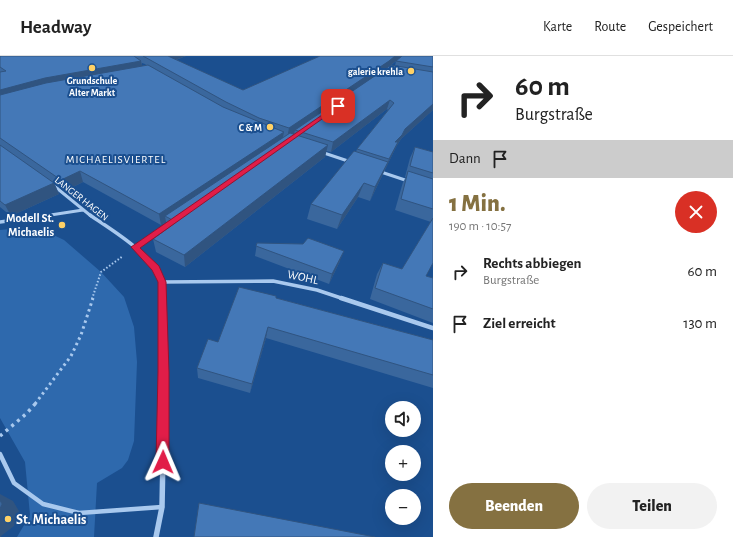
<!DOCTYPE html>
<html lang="de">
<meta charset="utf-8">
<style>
body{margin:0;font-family:"Alegreya Sans",sans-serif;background:#f2f2f2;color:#222;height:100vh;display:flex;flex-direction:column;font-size:15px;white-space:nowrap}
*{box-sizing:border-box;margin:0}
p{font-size:13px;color:#767676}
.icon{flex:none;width:22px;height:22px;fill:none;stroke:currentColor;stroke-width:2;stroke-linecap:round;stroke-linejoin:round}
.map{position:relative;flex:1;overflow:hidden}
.drawer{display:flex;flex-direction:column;background:#fff;width:300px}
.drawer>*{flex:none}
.banner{background:#fff;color:#222;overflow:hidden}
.tools{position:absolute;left:385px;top:345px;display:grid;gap:8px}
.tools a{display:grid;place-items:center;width:36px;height:36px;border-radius:50%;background:#fff;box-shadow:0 4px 16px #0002;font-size:20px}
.pin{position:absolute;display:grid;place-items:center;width:34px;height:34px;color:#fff;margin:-17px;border-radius:8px;box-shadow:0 2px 6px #0006}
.me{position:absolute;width:44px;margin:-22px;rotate:1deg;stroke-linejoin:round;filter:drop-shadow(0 0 3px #0008)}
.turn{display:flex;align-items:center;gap:14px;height:84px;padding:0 16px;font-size:18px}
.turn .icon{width:52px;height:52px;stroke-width:2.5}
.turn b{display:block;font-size:28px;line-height:34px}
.then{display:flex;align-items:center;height:38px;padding:0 16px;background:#0003;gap:8px;font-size:15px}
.round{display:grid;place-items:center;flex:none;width:42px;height:42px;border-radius:21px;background:#f2f2f2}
.summary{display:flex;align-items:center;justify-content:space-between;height:68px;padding:0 16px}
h1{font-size:24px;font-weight:800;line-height:30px;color:#857141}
.button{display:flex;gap:8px;margin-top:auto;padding:8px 16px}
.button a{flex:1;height:46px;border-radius:24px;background:#857141;color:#fff;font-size:16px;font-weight:800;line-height:46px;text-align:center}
.button a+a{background:#f2f2f2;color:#222}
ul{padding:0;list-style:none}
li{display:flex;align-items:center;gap:12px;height:52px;padding:0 16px}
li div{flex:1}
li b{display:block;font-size:15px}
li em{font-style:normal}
header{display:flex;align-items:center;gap:24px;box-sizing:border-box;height:56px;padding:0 20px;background:#fff;border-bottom:1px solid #e0e0e0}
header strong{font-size:19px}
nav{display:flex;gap:22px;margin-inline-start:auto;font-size:14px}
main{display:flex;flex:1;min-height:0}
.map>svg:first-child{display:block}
</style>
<header>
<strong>Headway</strong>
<nav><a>Karte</a><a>Route</a><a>Gespeichert</a></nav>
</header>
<main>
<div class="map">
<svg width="433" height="481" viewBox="0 0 433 481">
<rect width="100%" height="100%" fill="#1b4f8f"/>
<path fill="#2e69ad" d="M21,172L47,176L64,184L101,216L124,241L134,271L137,306L134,385L128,404L122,412L97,427L94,481H17L30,459L25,406L0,362V174Z"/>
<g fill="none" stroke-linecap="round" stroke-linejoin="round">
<path stroke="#a9c9ee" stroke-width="2" stroke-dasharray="1.5 2" stroke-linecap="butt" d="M92,243L101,216L123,200"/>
<path stroke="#a9c9ee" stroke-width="3" stroke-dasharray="2.5 3.5" stroke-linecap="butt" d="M35,348L71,300L81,279L93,242"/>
<path stroke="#a9c9ee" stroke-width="3.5" stroke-dasharray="3 4.5" stroke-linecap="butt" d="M0,380L26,358L36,347"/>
<path stroke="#a9c9ee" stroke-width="4.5" d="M0,398L14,427L43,448L79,457L162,451"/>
<path stroke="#a9c9ee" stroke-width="3" d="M321,96L351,106
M378,115L408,125
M53,129L91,160
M44,160L83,154"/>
<path stroke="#a9c9ee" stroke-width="3.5" d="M90,159C113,175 152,197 161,225C163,230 162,237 162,243
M0,166L51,159
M135,191L170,167
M162,226L273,225L317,234L344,243"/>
<path stroke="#a9c9ee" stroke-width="4.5" d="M162,242L164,348
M341,242L433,272"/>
<path stroke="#a9c9ee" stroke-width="5.5" d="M156,481L162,451L164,347"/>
</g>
<path fill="#3a679d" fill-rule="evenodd" d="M0,0H186L176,4L243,34L320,0H402L389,11L395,10L396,5L433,0V54L401,83L396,91L370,145L358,141L337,173L307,163L311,148L356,96L357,93L388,54L387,53L331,96L326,95L325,101L185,211L156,196L153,183L167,173L166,166L161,169L83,126L65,135L55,128L59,138L11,160L0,151ZM142,7L145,8L146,9L142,10Z
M415,91L433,96V207L426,220L433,222V267L370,243L377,218L383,207L402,213L431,166L395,154L403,126L406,121H405L410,102Z
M257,187L340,205L329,228L255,200Z
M276,242L433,284V332L266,282L250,337L198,322L197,312L218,286Z"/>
<path fill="#305480" d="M166,0H186L167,7Z
M395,0H402L386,13L295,74L294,78L287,82L289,72Z
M141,5L143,13L0,44V34L45,22Z
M390,44L387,53L331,96L333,86Z
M433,48V54L401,83L396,91L385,114L389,103L395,86L405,73Z
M284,76L282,86L165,160L166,166L161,169L159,158Z
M328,89L325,101L185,211L184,199Z
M388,106L382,120L370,145L375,131Z
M80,115L83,126L65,135L61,124Z
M54,127L59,138L11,160L5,149Z
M364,127L358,141L337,173L342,159Z
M344,195L340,205L329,228L332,218Z
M268,271L266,282L250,337L252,328Z
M0,438L13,445L19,455L14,470L1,480V481H0Z"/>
<path fill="#4478b7" stroke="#305480" d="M0,0H134L141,5L45,22L0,34V16L6,15L0,11Z
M143,0H168L243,34L320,0H395L389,5L289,72L259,62L226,46Z
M402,0H433V11L396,5Z
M148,9L223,51L284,76L159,158L80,115L61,124L0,82V39L46,27Z
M391,9L433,16V48L405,73L402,79L395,86H398L389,103L357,93L394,47L390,44L333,86L295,74Z
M290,77L328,89L184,199L153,183L176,166L165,160Z
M0,89L54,127L5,149L0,145Z
M415,91L433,96V117L410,110Z
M354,95L388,106L375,131L364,127L342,159L311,148Z
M408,115L433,123V153L401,143Z
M433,162V207L426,220L433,222V253L375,232L383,207L402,213Z
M308,182L344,195L332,218L256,190L257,187L303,188Z
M239,231L276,240V242L433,284V319L268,271L252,328L197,312L208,283L218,286Z
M0,444L2,448L0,453Z
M199,447L375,481H194Z"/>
<path fill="#e11d48" stroke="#92132f" d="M338,48L339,51L140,192L159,210L166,226L169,316V406L167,411L163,413L158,411L156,406L158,316V226L152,214L131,191Z"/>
<g fill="#ffd166" stroke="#1b4f8f" stroke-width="1.5">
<circle cx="92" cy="12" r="4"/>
<circle cx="411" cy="15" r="4"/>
<circle cx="270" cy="71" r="4"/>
<circle cx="62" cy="169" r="4"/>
<circle cx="8" cy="463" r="4"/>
</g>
<g text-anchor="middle" stroke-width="4" stroke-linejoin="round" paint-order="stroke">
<g font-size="10" font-weight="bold" fill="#fff" stroke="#1b4f8f" text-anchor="end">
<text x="403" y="19">galerie krehla</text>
<text x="92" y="28" text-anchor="middle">Grundschule<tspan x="92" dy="12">Alter Markt</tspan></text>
<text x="262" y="75">C &amp; M</text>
</g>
<g font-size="10" fill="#fff" stroke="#1b4f8f">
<text transform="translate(82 142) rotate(38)" y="4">LANGER HAGEN</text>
</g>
<g font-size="11" letter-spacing="1" fill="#fff" stroke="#1b4f8f">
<text x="116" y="107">MICHAELISVIERTEL</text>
</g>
<g font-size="12" font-weight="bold" fill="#fff" stroke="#1b4f8f" text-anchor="end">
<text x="54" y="166">Modell St.<tspan x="54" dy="14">Michaelis</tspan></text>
</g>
<g font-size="12" fill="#fff" stroke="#1b4f8f">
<text transform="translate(303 221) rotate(12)" y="4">WOHL</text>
</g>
<g font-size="14" font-weight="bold" fill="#fff" stroke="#1b4f8f" text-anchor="start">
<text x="16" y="468">St. Michaelis</text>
</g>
</g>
</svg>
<div class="tools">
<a><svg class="icon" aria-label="sound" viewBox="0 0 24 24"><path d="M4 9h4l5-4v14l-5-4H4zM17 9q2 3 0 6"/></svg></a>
<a>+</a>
<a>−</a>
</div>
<div class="pin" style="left:338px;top:50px;background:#d93025"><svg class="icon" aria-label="arrive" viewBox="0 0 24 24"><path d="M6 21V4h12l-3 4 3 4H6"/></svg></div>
<svg class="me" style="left:163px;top:406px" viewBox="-20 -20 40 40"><path d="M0-17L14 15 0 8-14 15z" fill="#e11d48" stroke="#fff" stroke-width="4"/></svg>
</div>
<section class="drawer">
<div class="banner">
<div class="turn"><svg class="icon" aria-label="right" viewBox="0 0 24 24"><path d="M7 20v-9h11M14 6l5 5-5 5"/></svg><div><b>60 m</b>Burgstraße</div></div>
<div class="then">Dann<svg class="icon" aria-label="arrive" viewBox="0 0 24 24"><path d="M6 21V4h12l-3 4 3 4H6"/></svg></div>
</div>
<div class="summary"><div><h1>1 Min.</h1><p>190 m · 10:57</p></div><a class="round" style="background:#d93025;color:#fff"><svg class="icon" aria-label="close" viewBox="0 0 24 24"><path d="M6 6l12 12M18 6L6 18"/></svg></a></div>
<ul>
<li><svg class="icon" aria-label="right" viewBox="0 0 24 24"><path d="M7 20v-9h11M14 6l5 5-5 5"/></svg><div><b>Rechts abbiegen</b><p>Burgstraße</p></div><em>60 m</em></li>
<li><svg class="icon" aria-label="arrive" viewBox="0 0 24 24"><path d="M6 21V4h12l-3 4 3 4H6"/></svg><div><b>Ziel erreicht</b></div><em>130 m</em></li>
</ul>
<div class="button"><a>Beenden</a><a>Teilen</a></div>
</section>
</main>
